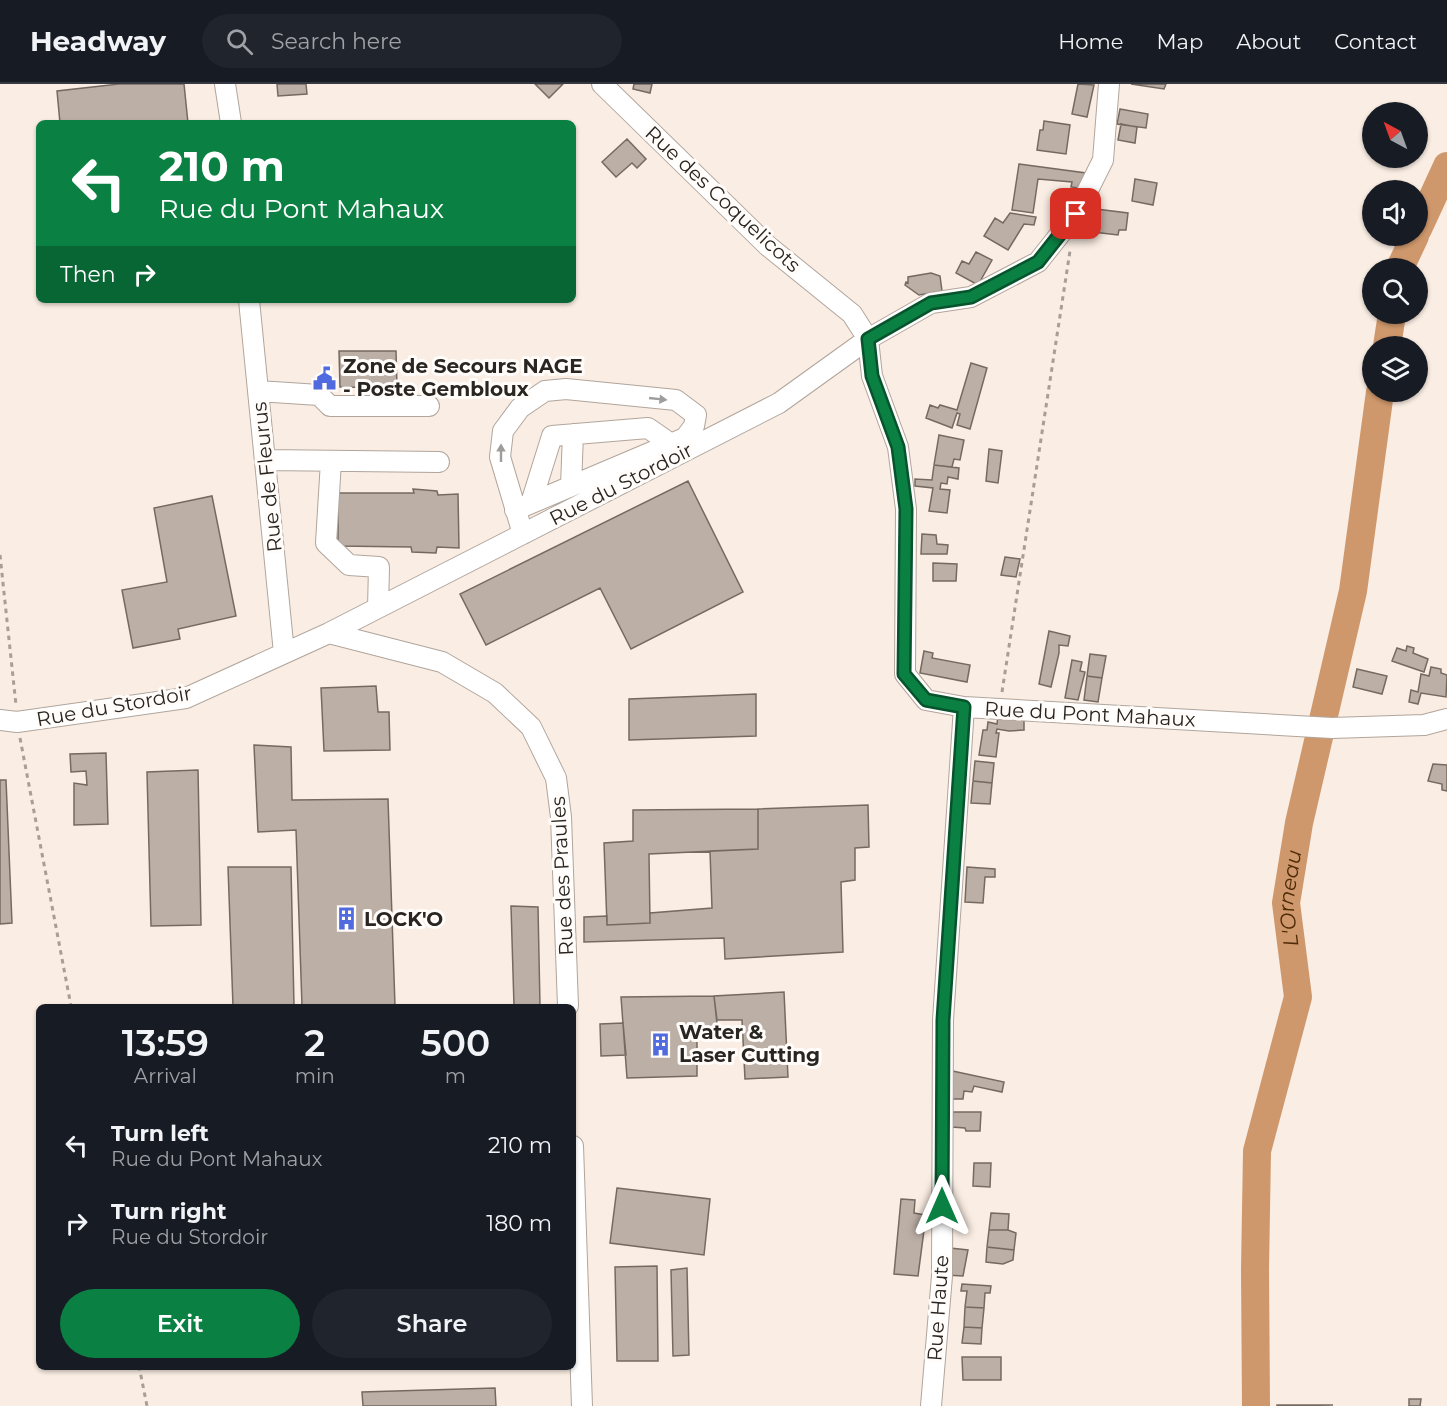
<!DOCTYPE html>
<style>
body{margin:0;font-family:Montserrat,sans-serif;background:#20242c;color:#f1f3f6;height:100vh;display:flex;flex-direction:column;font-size:22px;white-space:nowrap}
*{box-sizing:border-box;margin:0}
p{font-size:20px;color:#9ea1a6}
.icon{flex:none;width:33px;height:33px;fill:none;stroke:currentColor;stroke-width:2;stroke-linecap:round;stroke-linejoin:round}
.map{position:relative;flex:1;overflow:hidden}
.drawer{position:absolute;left:36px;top:920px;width:540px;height:366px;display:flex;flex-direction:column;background:#171b24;border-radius:9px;box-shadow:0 2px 4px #0004}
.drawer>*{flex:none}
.banner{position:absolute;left:36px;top:36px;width:540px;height:183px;border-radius:9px;box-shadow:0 2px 4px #0004;background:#0b8043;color:#fff;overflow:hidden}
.needle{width:39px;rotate:319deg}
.tools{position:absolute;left:1362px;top:18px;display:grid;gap:12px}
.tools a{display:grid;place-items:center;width:66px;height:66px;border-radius:50%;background:#171b24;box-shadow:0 2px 4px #0004;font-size:30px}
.pin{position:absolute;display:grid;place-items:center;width:51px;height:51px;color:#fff;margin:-26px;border-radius:12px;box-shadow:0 3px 9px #0006}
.me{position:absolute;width:66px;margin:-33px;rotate:0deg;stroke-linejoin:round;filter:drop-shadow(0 0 4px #0008)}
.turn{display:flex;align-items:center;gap:21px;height:126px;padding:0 24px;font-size:27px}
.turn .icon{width:78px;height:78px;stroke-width:2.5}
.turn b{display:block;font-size:42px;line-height:51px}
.then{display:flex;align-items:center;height:57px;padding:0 24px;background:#0003;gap:12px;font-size:22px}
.eta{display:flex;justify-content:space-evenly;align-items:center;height:102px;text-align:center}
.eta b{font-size:36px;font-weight:600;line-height:42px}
.button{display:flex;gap:12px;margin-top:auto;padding:12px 24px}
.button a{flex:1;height:69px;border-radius:36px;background:#0b8043;color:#fff;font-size:24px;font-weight:600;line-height:69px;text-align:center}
.button a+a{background:#20242c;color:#f1f3f6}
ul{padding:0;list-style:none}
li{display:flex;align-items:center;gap:18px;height:78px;padding:0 24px}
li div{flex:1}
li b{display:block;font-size:22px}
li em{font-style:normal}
header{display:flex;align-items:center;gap:36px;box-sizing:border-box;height:84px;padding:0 30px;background:#171b24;border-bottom:2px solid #363941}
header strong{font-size:28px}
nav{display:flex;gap:33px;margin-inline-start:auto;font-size:21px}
.search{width:420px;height:54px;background:#20242c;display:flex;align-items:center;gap:15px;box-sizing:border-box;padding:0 21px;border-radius:33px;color:#9ea1a6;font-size:22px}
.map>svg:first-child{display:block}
</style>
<header>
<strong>Headway</strong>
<div class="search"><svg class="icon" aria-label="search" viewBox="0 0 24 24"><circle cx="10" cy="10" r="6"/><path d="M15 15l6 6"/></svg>Search here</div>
<nav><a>Home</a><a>Map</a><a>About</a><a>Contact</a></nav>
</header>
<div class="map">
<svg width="1447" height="1322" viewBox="0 0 1447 1322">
<rect width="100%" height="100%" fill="#faede3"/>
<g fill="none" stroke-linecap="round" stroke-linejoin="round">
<g stroke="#cf986c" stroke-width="28">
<path d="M1418,145L1447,82"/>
<path d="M1400,184L1415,152"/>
<path d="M1387,262L1392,230"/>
<path id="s1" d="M1256,1322L1255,1185L1257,1067L1298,913L1286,819L1299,739L1353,507L1380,308"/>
</g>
</g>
<path fill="#bcafa6" stroke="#756a61" stroke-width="1.5" d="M119,0H184L188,39H60L57,7Z
M277,0H306L307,10L278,12Z
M535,0H563L549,14Z
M634,0H652L650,9L633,5Z
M1078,0L1094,1L1087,33L1072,30Z
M1131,0H1166L1164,5Z
M1120,25L1148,30L1146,44L1117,40Z
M1044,37L1070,41L1066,70L1037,66L1040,46H1043Z
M1121,40L1137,43L1135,59L1118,56Z
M627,55L646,75L637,84L632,79L616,93L602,78Z
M1019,80L1086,89L1084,105L1071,103L1072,98L1038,95L1033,129L1012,126Z
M1135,95L1157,99L1153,121L1132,117Z
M1096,125L1128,129L1126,146H1119L1118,151L1093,148Z
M1010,129L1036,133L1034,141L1024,140L1008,166L984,152L995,134L1003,139Z
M976,168L992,176L978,201L956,189L962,177L969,180Z
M931,189L940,192L942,207L919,211L905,201L906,198L908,199V193Z
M339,267H396L397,304L340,303Z
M971,279L987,284L970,345L957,341L960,330L957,329L952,344L926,334L930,321L938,324L940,321L957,326Z
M939,351L964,356L960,376L954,375L952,383L934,381Z
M989,365L1002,367L998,399L986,397Z
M934,381L959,384L958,395L948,393L947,400L941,399L940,405L950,406L947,429L929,427L933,404L915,402V395L932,396Z
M688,397L743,508L631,565L600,504L486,561L460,510Z
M413,405L437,407L438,411L458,410L459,464L437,463L436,469L412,468L411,463L338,462V409H414Z
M212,412L236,532L178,545L180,555L133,564L122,506L167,498L154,424Z
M922,450L936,451L937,460L948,461L947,470H921Z
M1005,473L1020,475L1016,493L1001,491Z
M933,479L957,480L956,497H933Z
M1049,547L1070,552L1068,562L1059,561V569L1051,603L1039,600Z
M1407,562L1414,564L1413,569L1428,575L1424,588L1392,577L1397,564L1406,567Z
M924,567L933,569L932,574L970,581L967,598L920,589Z
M1090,570L1106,572L1102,594L1087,592Z
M1072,576L1082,578L1080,587L1085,588L1078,616L1065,614Z
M1431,583L1441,585V589L1447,591L1446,613L1421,609L1418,620L1409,618L1411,606L1418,608L1421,590L1429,592Z
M1357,585L1387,592L1382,610L1353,603Z
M1087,592L1102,594L1098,618L1084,616Z
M376,602L378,628H389L390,666L324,667L321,604Z
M756,610V652L629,656V615Z
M1024,630V646L1009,647L997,645L996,649H999L996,673L979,671L983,646H987L988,638L997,640L998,631Z
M254,661L291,663L292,716L388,715L395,922H302L296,746L258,748Z
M106,669L108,740L74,741V699L87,701L86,687L71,688L70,670Z
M975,677L994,679L992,699L973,697Z
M1433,680L1447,681V707L1442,706V700L1428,697Z
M198,686L201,841L151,842L147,688Z
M0,696H6L12,839L0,840Z
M973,697L992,699L990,720L971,719Z
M868,721L869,763L855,764V796L841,798L843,868L725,875L724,854L584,858V833L607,832V841L650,839V829L712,824L710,767L758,765V725Z
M758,725V765L649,770L650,839L607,841L604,759L633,757V726Z
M228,783H291L294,922H233Z
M967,783L995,785V793H985L983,819L965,818Z
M511,822L538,823L540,922H514Z
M784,908L788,993L745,995L742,936H717L714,912Z
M714,912L718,949L697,950V992L627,994L621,913Z
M623,939L626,971L601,972L600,940Z
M948,986L1004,998L1002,1008L974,1002L972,1008L964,1007L963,1015H947Z
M953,1028H981L980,1047H966L965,1044L952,1043Z
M974,1079H991L990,1103L973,1102Z
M617,1104L710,1115L704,1171L610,1159Z
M901,1115L915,1116L914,1129L926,1131L918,1192L894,1190Z
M991,1129L1009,1130L1008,1146H989Z
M989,1146H1008L1016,1149L1014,1166L987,1163Z
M987,1163L1014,1166L1013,1176L1003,1180L986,1178Z
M950,1164L968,1166L963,1192L946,1191Z
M657,1182L658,1277H617L615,1183Z
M687,1184L689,1271L673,1272L671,1186Z
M962,1200L991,1202L990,1209H985L984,1224L965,1223L967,1207H961Z
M965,1223L984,1224L982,1244L964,1243Z
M964,1243L982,1244L981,1260L962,1259Z
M962,1273H1001V1296H963Z
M495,1304L496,1322H363L362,1308Z
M1409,1315H1421L1420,1322H1409Z
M1277,1321H1333L1277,1322Z"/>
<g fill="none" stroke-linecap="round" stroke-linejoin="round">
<defs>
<path id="minor" d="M225,0L231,39
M602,0L768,162L852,230L868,255L872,292L898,363L906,425L905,590L926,616L964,623L1332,644L1424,641L1447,635
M249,216L284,569
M258,307L319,311L330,322H429
M265,376L439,378
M331,377L326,459L349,481L379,483L378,524
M571,402L573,350
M531,419L552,352L648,344L671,360
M515,426L685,354L694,342L696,331L676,316L566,305L545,307L520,324L503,347L500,373L523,450
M329,549L442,578L495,609L531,643L556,694L561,733L568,922
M0,636L17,638L186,614L329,549L779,319L868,255L931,219L971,213L1038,178L1076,130L1103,76L1109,0
M573,1062L582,1322
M931,1322L942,1192L943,936L964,623"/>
</defs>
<use href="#minor" stroke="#b1a59c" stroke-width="22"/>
<path stroke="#a79e96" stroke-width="3" stroke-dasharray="4.5 4.5" stroke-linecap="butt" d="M0,471L16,621
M1002,608L1070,167
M20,654L71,922
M139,1282L147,1322"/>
<use href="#minor" stroke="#fff" stroke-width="20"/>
</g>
<defs><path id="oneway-solid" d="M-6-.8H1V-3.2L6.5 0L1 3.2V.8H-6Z" transform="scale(1.5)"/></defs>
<g fill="#9f9d9b">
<use href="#oneway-solid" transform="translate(658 315) rotate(6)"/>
<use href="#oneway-solid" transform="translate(501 369) rotate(-90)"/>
</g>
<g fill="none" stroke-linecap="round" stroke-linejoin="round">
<defs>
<path id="route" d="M942,1122L943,936L964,623L926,616L904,590L906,425L898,363L872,292L868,255L931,219L971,213L1038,178L1076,130"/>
</defs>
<use href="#route" stroke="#07532c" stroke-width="15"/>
<use href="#route" stroke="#0b8043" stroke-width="10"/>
</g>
<defs>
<symbol id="civic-bare" viewBox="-9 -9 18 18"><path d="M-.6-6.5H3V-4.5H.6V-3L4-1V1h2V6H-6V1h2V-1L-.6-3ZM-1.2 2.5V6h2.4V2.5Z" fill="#4f6bdf" stroke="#fffcfa" stroke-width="2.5" paint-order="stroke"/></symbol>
<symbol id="building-bare" viewBox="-9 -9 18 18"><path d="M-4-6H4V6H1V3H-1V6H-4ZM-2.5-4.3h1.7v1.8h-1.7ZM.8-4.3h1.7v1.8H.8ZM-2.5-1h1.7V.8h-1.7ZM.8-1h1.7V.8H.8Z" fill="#4f6bdf" stroke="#fffcfa" stroke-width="2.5" paint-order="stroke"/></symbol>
</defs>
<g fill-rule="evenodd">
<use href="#civic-bare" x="308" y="278" width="33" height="33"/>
<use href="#building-bare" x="330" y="818" width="33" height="33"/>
<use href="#building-bare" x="644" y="944" width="33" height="33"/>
</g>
<g text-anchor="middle" stroke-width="6" stroke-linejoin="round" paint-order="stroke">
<g font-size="20" fill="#292521" stroke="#fffcfa">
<text transform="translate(723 115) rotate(43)" y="7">Rue des Coquelicots</text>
<text transform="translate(267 393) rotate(-96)" y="7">Rue de Fleurus</text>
<text transform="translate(621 400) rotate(-27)" y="7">Rue du Stordoir</text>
<text transform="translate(114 622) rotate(-10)" y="7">Rue du Stordoir</text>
<text transform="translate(1090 630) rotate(3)" y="7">Rue du Pont Mahaux</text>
<text transform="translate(562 792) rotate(-93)" y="7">Rue des Praules</text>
<text transform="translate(938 1224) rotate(-86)" y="7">Rue Haute</text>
</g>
<g font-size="20" font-weight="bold" fill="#292521" stroke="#fffcfa" text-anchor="start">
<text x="343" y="289">Zone de Secours NAGE<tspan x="343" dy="23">- Poste Gembloux</tspan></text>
<text x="364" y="842">LOCK'O</text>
<text x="679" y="955">Water &amp;<tspan x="679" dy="23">Laser Cutting</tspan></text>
</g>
<g font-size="21" font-style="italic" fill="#4f2b07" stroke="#fffcfa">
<text dy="7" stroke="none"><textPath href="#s1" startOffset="514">L'Orneau</textPath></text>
</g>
</g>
</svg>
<div class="tools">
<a><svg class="needle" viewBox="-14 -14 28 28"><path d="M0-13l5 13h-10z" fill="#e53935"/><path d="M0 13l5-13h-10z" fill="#9ea1a6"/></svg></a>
<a><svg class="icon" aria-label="sound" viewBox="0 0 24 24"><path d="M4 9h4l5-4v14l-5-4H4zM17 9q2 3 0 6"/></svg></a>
<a><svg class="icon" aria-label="search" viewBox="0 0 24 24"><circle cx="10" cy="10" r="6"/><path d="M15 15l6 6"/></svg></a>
<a><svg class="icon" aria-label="layers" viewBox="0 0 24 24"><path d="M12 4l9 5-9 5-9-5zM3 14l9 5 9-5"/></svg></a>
</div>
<div class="pin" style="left:1076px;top:130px;background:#d93025"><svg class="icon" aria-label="arrive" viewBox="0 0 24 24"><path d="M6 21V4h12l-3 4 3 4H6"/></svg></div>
<svg class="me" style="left:942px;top:1122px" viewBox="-20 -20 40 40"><path d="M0-17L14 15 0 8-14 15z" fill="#0b8043" stroke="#fff" stroke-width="4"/></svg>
<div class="banner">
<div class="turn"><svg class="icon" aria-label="left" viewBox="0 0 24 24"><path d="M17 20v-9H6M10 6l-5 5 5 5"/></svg><div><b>210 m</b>Rue du Pont Mahaux</div></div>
<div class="then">Then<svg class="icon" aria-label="right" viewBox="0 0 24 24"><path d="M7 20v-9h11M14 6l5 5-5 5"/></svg></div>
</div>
<section class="drawer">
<div class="eta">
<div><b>13:59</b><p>Arrival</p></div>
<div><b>2</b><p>min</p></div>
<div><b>500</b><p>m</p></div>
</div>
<ul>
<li><svg class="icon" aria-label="left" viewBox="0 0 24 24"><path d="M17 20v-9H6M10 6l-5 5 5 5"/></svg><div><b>Turn left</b><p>Rue du Pont Mahaux</p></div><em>210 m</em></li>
<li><svg class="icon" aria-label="right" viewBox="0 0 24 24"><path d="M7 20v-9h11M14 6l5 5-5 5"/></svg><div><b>Turn right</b><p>Rue du Stordoir</p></div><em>180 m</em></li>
</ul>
<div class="button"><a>Exit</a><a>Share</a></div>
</section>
</div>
